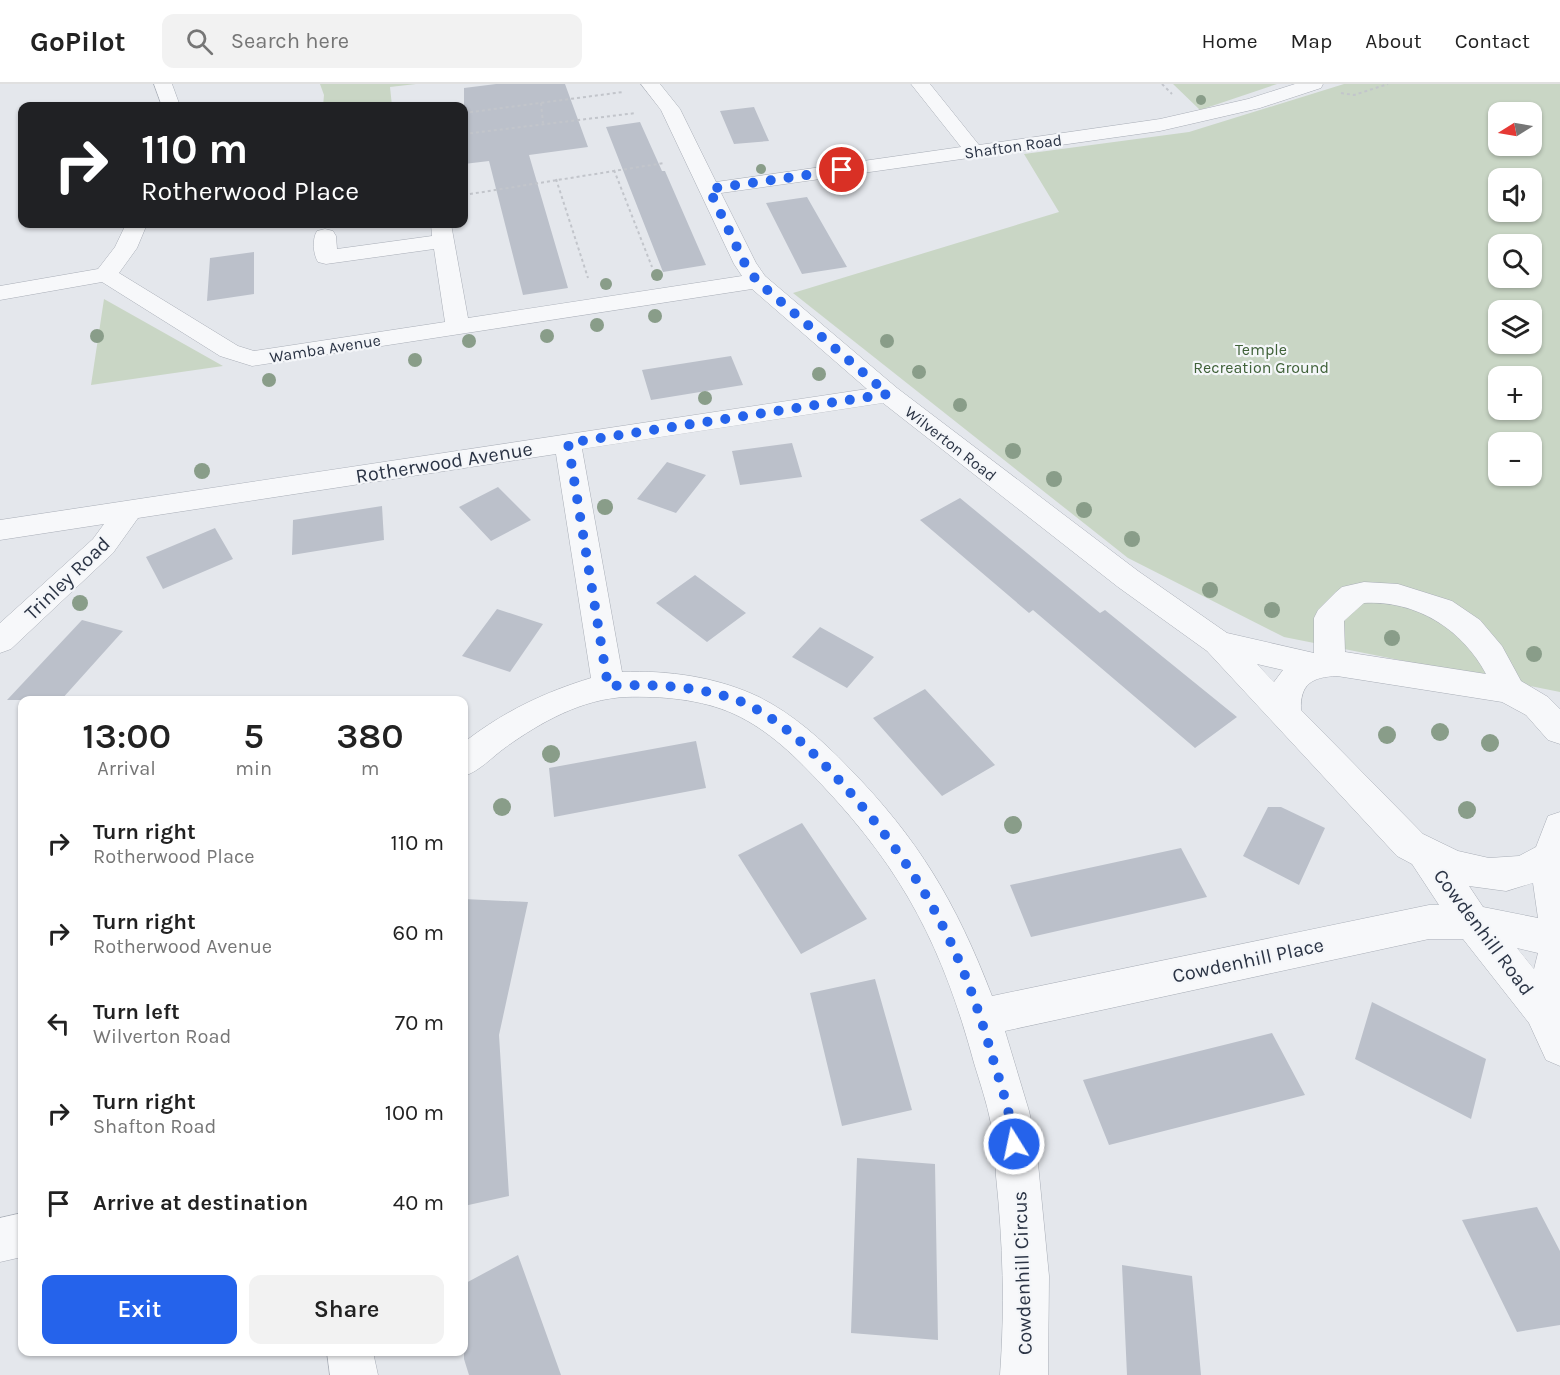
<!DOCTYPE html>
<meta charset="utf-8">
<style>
body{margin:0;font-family:Karla,sans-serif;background:#f2f2f2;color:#222;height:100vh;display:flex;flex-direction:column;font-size:22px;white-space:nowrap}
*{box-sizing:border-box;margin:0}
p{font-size:20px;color:#767676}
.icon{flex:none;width:33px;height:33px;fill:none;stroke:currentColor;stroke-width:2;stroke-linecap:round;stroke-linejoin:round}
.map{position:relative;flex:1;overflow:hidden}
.details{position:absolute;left:18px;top:612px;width:450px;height:660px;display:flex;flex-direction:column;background:#fff;border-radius:12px;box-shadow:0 2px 4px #0004}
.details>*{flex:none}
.banner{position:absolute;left:18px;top:18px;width:450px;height:126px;border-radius:12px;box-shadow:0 2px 4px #0004;background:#202124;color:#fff;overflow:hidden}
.needle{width:39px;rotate:259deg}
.buttons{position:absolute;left:1488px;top:18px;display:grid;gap:12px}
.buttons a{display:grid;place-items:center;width:54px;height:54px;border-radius:12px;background:#fff;box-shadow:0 2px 4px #0004;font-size:30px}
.pin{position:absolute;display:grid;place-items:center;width:51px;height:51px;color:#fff;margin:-26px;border:3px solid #fff;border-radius:50%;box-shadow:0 2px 6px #0007}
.me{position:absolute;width:66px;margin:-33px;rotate:350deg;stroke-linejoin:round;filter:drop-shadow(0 0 4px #0008)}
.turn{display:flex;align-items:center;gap:21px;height:126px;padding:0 24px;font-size:27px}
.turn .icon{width:78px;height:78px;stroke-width:2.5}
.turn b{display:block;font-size:42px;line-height:51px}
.eta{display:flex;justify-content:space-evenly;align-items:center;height:102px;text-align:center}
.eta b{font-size:36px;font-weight:600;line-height:42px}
.cta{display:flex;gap:12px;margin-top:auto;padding:12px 24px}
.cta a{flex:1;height:69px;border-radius:12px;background:#2563eb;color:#fff;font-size:24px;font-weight:600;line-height:69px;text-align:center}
.cta a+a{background:#f2f2f2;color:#222}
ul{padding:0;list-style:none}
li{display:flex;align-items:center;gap:18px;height:90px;padding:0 24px}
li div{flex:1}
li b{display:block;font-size:22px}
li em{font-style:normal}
header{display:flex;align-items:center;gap:36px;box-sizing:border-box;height:84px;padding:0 30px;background:#fff;border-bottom:2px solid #e0e0e0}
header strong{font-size:28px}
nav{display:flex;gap:33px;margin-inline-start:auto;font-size:21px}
.search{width:420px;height:54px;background:#f2f2f2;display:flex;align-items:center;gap:15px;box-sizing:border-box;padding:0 21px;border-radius:12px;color:#767676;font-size:22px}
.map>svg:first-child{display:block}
</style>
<header>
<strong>GoPilot</strong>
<div class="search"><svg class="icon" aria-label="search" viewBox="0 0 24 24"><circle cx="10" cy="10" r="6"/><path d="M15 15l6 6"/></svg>Search here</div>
<nav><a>Home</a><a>Map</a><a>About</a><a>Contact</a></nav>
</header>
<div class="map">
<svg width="1560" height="1291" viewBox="0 0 1560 1291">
<rect width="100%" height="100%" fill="#e4e7ec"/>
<path fill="#c9d6c5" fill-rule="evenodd" d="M320,0H416L390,3L392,22H323L324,11Z
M1173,0H1277L1200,26Z
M1344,0H1560V608L1284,553L1128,474L793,209L1059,128L1024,70L1189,48ZM1498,28H1532V62H1498ZM1498,94H1532V128H1498ZM1498,160H1532V194H1498ZM1498,226H1532V260H1498ZM1498,292H1532V326H1498ZM1498,358H1532V392H1498Z
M104,215L223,282L91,301Z"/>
<path fill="#bbc0ca" d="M496,0H565L588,63L529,71L568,204L523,211L489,77L464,80V4Z
M754,23L769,57L734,60L720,27Z
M640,38L662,87H665L706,181L663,188L606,43Z
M807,113L847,183L802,190L766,119Z
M254,168V210L207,217L210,174Z
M731,272L743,301L651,316L642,286Z
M792,359L802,393L740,401L732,367Z
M667,378L706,391L676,429L637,415Z
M498,403L531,436L491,457L459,423Z
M960,414L1100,529L1105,526L1237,633L1195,664L1033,526L1029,529L920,436Z
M382,422L384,456L292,471L293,436Z
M215,444L233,475L163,505L146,473Z
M695,491L746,529L707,558L656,519Z
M497,525L543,540L510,588L462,572Z
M82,536L123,547L61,616H7Z
M820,543L874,573L847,604L792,573Z
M925,605L995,681L942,712L873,634Z
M696,657L706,704L554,733L549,684Z
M1268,723H1281L1325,744L1299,801L1243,772Z
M802,739L867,835L801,870L738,771Z
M1181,764L1207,813L1031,853L1010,801Z
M464,815L528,818L499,951L509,1112L464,1122Z
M875,895L912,1026L842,1042L810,909Z
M1372,918L1486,975L1471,1035L1355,975Z
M1272,949L1305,1011L1109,1061L1083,996Z
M857,1074L935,1080L938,1256L851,1249Z
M1537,1123L1560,1167V1241L1517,1248L1462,1136Z
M518,1171L561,1291H469L464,1275V1200Z
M1122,1181L1192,1192L1201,1291H1127Z"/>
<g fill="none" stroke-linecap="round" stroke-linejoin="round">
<defs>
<path id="minor" d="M154,0H172L180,22H162Z
M641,0H660L680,25L716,98L961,63L911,0H930L979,61L1160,35L1248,15L1295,0H1323L1321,4L1260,24L1160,47L721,109L756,179L765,192L897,304L1138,487L1227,549L1314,569V534L1318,526L1336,508L1342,503L1364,498L1398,500L1452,517L1480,536L1502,562L1521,597L1548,613L1560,625V660L1548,656L1526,631L1502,618L1337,592C1312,593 1300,600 1301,626L1423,750L1458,767L1489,774L1519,772L1536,763L1548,732L1560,728V982L1546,976L1529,939L1463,855H1429L1005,947L1029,1027L1036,1059L1049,1192L1048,1291H1000C1005,1224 1003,1159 996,1092C995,1075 994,1057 991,1040C987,1019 980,999 974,979C943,865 905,789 823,702C797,674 769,646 734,630C701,615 661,612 626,613C582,615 541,638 506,663C492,673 480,687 464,692V658L467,656C505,627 545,608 591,594L556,370L138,434L113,469L11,565L0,569V539L93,455L104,440L0,456V436L867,305L752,205L252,282L220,272L102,198L0,216V202L98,185L115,163L126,140H147L137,164L119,189L238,262L254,267L445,238L434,165L326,180L318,178C313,170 312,155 317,147L325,145L333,147L336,152L337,165L432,152L431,140H451L468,234L742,192L734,180L661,26ZM883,319L1118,503L1207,567L1397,772L1412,780L1439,821H1429L992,912C956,818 918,754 848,683C822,656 793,630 759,613C717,593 668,586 622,588L582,365ZM1364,519C1416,516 1462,545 1486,590L1345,568L1344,537ZM1257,580L1283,586L1274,598ZM1533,799L1538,834L1483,823L1469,802L1506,807ZM1517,864L1538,869L1534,885Z
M22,1129V1173L0,1178V1134Z
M327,1268H373L378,1291H330Z"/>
</defs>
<use href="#minor" stroke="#a9aeb7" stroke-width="1"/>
<path stroke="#c2c5cb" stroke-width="2" stroke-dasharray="3 3" stroke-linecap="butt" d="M1162,0L1172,10
M1341,9L1354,11L1388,0
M541,19L543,39
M464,29L623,8
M464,50L636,29
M614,86L652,183
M556,95L588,194
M464,111L664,79"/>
<use href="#minor" fill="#f7f8fa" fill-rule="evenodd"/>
</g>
<g fill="#899d89">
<circle cx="1201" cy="16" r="5"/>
<circle cx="761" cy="85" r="5"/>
<circle cx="657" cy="191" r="6"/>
<circle cx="606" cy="200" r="6"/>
<circle cx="655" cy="232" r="7"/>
<circle cx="597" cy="241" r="7"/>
<circle cx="97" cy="252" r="7"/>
<circle cx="547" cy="252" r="7"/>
<circle cx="469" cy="257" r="7"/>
<circle cx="887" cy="257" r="7"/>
<circle cx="415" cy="276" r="7"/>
<circle cx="919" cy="288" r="7"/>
<circle cx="819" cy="290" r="7"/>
<circle cx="269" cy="296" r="7"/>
<circle cx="705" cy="314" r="7"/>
<circle cx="960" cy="321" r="7"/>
<circle cx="1013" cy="367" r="8"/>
<circle cx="202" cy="387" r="8"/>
<circle cx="1054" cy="395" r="8"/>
<circle cx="605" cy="423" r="8"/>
<circle cx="1084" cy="426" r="8"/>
<circle cx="1132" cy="455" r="8"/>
<circle cx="1210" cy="506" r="8"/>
<circle cx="80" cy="519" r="8"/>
<circle cx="1272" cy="526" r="8"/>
<circle cx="1392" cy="554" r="8"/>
<circle cx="1534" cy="570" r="8"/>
<circle cx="1440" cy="648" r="9"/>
<circle cx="1387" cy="651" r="9"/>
<circle cx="1490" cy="659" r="9"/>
<circle cx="551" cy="670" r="9"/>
<circle cx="502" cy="723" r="9"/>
<circle cx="1467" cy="726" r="9"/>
<circle cx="1013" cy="741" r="9"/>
</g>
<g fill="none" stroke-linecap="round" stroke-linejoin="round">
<path stroke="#2563eb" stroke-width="10" stroke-dasharray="0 18" d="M842,86L709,105L745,180L757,197L888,310L568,359L608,602C650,600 693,601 734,615C774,629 808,663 837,694C917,781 960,858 992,972C1001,1001 1011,1030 1014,1060"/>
</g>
<g text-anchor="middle" stroke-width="4.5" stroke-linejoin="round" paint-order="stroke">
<g font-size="16" fill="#2b3445" stroke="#f4f6f9">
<text transform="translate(1013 62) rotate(-8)" y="6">Shafton Road</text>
<text transform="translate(325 264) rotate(-9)" y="6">Wamba Avenue</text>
<text transform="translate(951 359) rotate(38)" y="6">Wilverton Road</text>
</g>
<g font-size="16" fill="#3f6138" stroke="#f4f6f9">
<text x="1261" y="271">Temple<tspan x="1261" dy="18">Recreation Ground</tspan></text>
</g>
<g font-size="20" fill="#2b3445" stroke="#f4f6f9">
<text transform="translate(444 378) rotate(-9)" y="7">Rotherwood Avenue</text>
<text transform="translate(67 494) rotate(-44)" y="7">Trinley Road</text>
<text transform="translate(1484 848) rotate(53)" y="7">Cowdenhill Road</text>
<text transform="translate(1248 876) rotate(-12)" y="7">Cowdenhill Place</text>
<text transform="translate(1022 1189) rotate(-92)" y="7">Cowdenhill Circus</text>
</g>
</g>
</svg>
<div class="buttons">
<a><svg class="needle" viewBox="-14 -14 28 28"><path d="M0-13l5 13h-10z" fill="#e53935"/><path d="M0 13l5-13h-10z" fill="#767676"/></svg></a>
<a><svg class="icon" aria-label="sound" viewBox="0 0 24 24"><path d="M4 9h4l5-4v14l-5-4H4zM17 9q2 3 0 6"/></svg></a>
<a><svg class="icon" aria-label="search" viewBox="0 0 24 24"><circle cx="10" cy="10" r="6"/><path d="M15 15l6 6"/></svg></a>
<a><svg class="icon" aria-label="layers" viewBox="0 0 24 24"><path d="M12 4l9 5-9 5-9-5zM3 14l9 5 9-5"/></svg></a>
<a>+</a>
<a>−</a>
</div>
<div class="pin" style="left:842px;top:86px;background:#d93025"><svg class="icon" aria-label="arrive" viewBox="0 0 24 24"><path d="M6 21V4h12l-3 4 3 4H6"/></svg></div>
<svg class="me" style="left:1014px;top:1060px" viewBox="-20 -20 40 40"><circle r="17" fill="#2563eb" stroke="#fff" stroke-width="3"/><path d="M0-11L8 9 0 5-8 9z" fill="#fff"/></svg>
<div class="banner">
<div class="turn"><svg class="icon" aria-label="right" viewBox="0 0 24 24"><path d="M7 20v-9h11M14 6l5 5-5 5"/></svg><div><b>110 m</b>Rotherwood Place</div></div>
</div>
<section class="details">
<div class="eta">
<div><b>13:00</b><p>Arrival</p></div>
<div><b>5</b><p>min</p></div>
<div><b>380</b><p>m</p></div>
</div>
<ul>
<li><svg class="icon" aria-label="right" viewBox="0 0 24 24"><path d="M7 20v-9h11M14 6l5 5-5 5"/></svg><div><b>Turn right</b><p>Rotherwood Place</p></div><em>110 m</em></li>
<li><svg class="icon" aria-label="right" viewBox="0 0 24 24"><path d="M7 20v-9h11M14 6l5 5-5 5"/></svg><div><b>Turn right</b><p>Rotherwood Avenue</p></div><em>60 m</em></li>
<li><svg class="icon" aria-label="left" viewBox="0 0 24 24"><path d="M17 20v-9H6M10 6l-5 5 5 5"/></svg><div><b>Turn left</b><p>Wilverton Road</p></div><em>70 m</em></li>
<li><svg class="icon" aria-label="right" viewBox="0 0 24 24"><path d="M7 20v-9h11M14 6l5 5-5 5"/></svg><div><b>Turn right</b><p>Shafton Road</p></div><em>100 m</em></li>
<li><svg class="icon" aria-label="arrive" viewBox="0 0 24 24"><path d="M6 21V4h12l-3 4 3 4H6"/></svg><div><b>Arrive at destination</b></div><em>40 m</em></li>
</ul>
<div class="cta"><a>Exit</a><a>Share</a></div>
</section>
</div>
